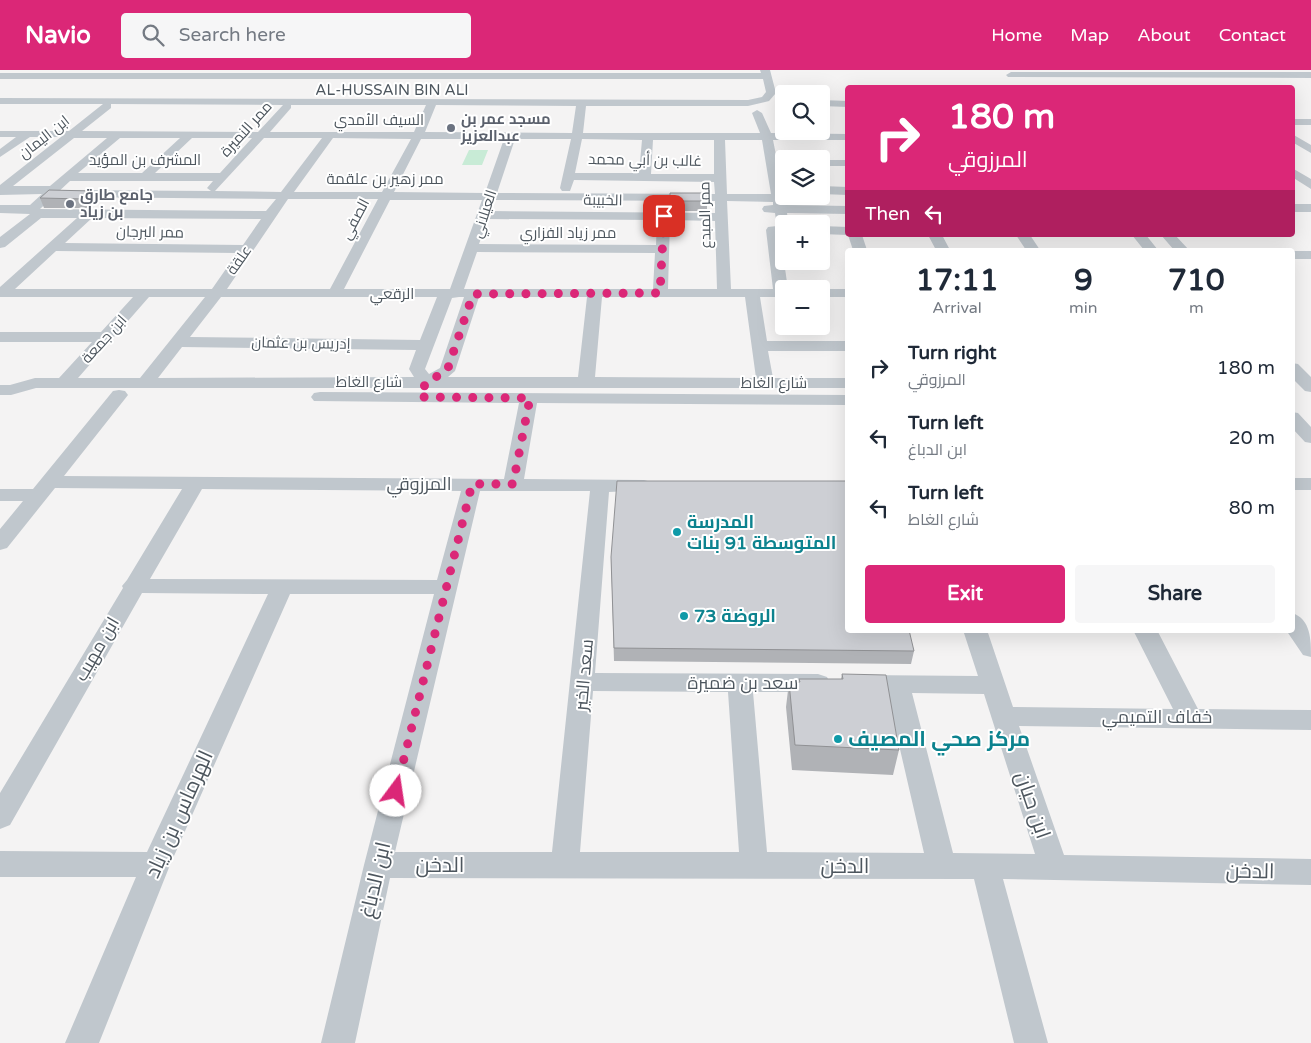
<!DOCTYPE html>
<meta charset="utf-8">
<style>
body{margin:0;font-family:"Varela Round",Cairo,sans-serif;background:#f6f6f7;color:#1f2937;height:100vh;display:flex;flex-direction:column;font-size:19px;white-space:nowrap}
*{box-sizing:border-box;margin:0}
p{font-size:16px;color:#747a83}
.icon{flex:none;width:28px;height:28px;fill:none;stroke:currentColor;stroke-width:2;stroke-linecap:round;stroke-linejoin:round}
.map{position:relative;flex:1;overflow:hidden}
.side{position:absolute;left:845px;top:178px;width:450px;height:385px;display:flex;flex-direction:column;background:#fff;border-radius:5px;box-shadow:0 5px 20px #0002}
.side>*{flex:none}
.hud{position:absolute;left:845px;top:15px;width:450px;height:152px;border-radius:5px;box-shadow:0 5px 20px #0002;background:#db2777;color:#fff;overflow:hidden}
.controls{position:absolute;left:775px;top:15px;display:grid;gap:10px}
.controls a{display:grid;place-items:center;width:55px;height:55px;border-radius:5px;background:#fff;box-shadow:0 5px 20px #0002;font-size:25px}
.pin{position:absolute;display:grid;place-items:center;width:42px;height:42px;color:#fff;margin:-21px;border-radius:10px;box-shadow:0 2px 8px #0006}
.me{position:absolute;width:55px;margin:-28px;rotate:14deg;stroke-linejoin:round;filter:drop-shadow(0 0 4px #0008)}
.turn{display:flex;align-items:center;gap:18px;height:105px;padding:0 20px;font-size:22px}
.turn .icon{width:65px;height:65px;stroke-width:2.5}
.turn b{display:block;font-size:35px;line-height:42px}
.then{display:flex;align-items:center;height:48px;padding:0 20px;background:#0003;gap:10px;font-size:19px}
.eta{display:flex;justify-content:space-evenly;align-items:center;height:85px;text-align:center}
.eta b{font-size:30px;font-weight:700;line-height:35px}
.action{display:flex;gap:10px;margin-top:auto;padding:10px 20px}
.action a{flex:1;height:58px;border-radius:5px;background:#db2777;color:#fff;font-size:20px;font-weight:700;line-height:58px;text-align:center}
.action a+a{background:#f6f6f7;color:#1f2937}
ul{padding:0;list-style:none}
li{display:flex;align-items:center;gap:15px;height:70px;padding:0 20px}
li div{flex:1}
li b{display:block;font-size:19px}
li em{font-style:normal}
header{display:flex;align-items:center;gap:30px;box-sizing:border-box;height:70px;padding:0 25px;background:#db2777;color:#fff}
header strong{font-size:24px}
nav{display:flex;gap:28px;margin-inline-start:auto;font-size:18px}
.search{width:350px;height:45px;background:#f6f6f7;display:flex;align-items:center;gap:12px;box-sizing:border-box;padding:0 18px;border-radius:5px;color:#747a83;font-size:19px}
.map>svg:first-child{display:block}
</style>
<header>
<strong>Navio</strong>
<div class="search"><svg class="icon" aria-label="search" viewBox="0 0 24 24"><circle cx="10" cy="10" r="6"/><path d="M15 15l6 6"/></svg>Search here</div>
<nav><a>Home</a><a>Map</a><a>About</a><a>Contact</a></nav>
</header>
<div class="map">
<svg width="1311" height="973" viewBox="0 0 1311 973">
<rect width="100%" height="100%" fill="#f4f3f3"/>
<path fill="#c8ebd6" d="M469,80H488L482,95H462Z"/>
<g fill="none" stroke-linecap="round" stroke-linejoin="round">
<path fill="#c0c7cd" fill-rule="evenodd" d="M760,0H770L776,23L769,31L748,36H586L583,63H760L752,43L757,40L762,43L771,63L848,64V70H773L786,135L848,136V144L787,143L789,154H784V164H780L788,219H784V227H760L767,271H848V281H768L773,308H848V318H36L11,325H0V315H10L35,308H59L92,272H0V262H101L133,227H0V217L77,148H41L5,177L0,178V167L30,144L0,143V135H30L42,124L0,125V115L61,67H30L0,87V79L16,67H0V61H69L103,34H0V28L748,30L762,27L766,22L763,9H0V3H761ZM111,34L283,35L258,62L82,61L111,38ZM291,35H426L414,62H270L291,38ZM436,35L576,36L572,63L425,62ZM74,68H107L50,116H13ZM120,68H180L142,103H78ZM192,68H252L220,103H155ZM264,68H322L281,122L215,121ZM333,68L411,69L382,122H294ZM421,69H504L485,123L394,122ZM515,69H571L560,118L562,121H570L574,110L714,112L715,124L497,123ZM582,69L642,70L639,103H575ZM653,70H714V104H651ZM725,70H762L771,124H727ZM70,111H213L207,118L211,121L64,120L60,121L58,124L60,127L276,129L266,141L40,139ZM288,129H378L330,219H227ZM390,130H482L450,219H344ZM494,130L715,131V143L491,141ZM727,131L773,132V135L764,136L762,139L764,142L775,143L777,156L768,157L766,160L773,219H731ZM92,148L261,149L243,175L65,173ZM488,149L657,150L656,175L479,174ZM670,150L715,151L717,219H668ZM56,181L237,183L212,219H15ZM477,182L655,183L653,219H464ZM149,227H205L140,308H78ZM221,227H437L420,270L190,267ZM459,227H464L440,298L429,304L425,299L452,228ZM479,227H587L578,307H448L455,301ZM602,227H745L756,308L595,307ZM182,277L416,280L409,299L414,307L158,308Z
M1011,2H1311V8L1008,7L1006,5Z
M821,30L848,31V37L821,36Z
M1292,49H1311V55H1292Z
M1292,64L1311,75V83L1292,72Z
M821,90H848V96H821Z
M1292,98L1311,109V119L1292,107Z
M821,116L848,117V125L821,124Z
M1292,134H1311V142H1292Z
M821,156L848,157V165L821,164Z
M848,165H862L867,180H853Z
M928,165H942L950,180H936Z
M1016,165H1030L1040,180H1026Z
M1132,165H1146L1158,180H1144Z
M1161,165H1175L1189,180H1174Z
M1292,181H1311V189H1292Z
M821,219H848V227H821Z
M1292,293L1298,294L1311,307V322L1305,321L1292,308Z
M119,320L125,321L128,325L64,406L504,409L519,333L314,331L311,327L314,323L320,322L848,325V335L537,333L524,409L644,410L651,412L654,416L651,420L609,422L595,603L818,604L827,607L830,613L827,619L818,622H753L767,782L924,783L887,623H859L850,620L847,614L850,608L859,605L978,606L963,560H987L1013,637L1173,639L1133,560H1157L1198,639L1311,640V660L1019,656L1064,785L1311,789V815L1003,809L1048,973H1014L974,809L390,808L355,973H321L364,795L434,524H290L170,795L99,973H65L136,807H0V781L147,782L268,524L142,523L10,755L0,759V723L123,518L122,516L127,510L182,419L55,418L7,478L0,480V459L23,431H0V419H33L113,321ZM202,419L461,421L437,510L150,509ZM480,421H590L552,782H395ZM593,621L728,622L739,782H580ZM912,623L984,624L1035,784L953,783Z
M1292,342L1298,343L1311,357V373L1305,372L1292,358Z
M1292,408H1311V420H1292Z
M1292,543C1311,549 1311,570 1311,587L1303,585L1286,560H1292Z"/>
</g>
<path fill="#b0b2b6" d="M93,121L96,130L87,138H44L40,128Z
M670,123L707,131V141H670Z
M611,487L914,581L911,594L614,591Z
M842,604L899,680L893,705L792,700L786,637L789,612H799V609H841Z"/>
<path fill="#909194" d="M93,121L96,130L87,138L84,129Z"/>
<path fill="#cdcfd4" stroke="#909194" d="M49,120L93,121L84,129L40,128Z
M670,123H707V131H670Z
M617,411H848V560H909L914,581L614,578L611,487Z
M842,604L886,605L899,680L795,675L789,612H800L799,609H843Z"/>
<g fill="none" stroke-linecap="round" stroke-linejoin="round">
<path stroke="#db2777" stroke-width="9" stroke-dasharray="0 16.2" d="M396,721L472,414H513L530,328L420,327L426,312L447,301L473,224L660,223L664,146"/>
</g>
<g fill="#6b7280" stroke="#fff" stroke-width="2">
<circle cx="451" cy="58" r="5"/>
<circle cx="70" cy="134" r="5"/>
</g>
<g fill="#0f9aa8" stroke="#fff" stroke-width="2">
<circle cx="677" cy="462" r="5"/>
<circle cx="684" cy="546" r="5"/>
<circle cx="838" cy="669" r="5"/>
</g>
<g text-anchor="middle" stroke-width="4" stroke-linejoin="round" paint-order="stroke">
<g font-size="15" fill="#4d565e" stroke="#fff">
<text x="392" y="25">AL-HUSSAIN BIN ALI</text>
<text x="379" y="55">السيف الأمدي</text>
<text transform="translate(246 59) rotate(-48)" y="5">ممر النميرة</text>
<text transform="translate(44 67) rotate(-38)" y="5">ابن اليمان</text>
<text x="145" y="95">المشرف بن المؤيد</text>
<text transform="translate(645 90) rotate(1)" y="5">غالب بن أبي محمد</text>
<text x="385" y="114">ممر زهير بن علقمة</text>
<text transform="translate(603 130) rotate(1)" y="5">الخبيبة</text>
<text transform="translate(484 144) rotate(-72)" y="5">العيلاني</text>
<text transform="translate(705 145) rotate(-91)" y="5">ممر المبدع</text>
<text transform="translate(355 149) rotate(-62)" y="5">الصفي</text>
<text transform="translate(150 162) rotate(1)" y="5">ممر البرجان</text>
<text x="568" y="168">ممر زياد الفزاري</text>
<text transform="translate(239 190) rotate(-55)" y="5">علقة</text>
<text x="392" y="229">الرقعي</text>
<text transform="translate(104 269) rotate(-48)" y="5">ابن جمعة</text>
<text transform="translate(301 273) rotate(1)" y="5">إدريس بن عثمان</text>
<text x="369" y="317">شارع الغاط</text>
<text x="774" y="318">شارع الغاط</text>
</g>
<g font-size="15" font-weight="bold" fill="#5b616d" stroke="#fff" text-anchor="start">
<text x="461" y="54">مسجد عمر بن<tspan x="461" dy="17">عبدالعزيز</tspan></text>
<text x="80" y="130">جامع طارق<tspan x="80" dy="17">بن زياد</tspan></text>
</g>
<g font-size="18" fill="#4d565e" stroke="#fff">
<text x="419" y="420">المرزوقي</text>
<text transform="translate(97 579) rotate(-60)" y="6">ابن مهيب</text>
<text transform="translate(584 605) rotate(-85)" y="6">سعد الخير</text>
<text x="743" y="619">سعد بن ضميرة</text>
<text x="1157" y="653">خفاف التميمي</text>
</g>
<g font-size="18" font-weight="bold" fill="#0d838f" stroke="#fff" text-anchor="start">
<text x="687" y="458">المدرسة<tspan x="687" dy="21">المتوسطة 91 بنات</tspan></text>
<text x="694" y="552">الروضة 73</text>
</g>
<g font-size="21" font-weight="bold" fill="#0d838f" stroke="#fff" text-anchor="start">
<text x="848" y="676">مركز صحي المصيف</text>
</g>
<g font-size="21" fill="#4d565e" stroke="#fff">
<text transform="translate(1033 735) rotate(71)" y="7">ابن حيان</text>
<text transform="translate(179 744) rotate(-66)" y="7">الهرماس بن زياد</text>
<text x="440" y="802">الدخن</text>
<text x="845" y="803">الدخن</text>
<text transform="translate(1250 801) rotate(1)" y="7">الدخن</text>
<text transform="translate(375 810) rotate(-77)" y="7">ابن الدباغ</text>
</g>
</g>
</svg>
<div class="controls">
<a><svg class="icon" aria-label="search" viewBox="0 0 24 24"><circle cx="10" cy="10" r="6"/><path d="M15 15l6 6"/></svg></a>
<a><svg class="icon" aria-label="layers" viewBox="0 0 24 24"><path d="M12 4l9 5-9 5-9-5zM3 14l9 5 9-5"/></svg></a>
<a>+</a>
<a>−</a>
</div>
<div class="pin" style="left:664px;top:146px;background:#d93025"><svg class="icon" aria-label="arrive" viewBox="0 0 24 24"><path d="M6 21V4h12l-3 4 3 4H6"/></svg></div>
<svg class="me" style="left:396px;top:721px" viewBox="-20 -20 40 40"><circle r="19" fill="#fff"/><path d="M0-13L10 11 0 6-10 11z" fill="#db2777"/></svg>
<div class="hud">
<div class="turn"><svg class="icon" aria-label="right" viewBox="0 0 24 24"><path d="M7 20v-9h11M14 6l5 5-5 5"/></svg><div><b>180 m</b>المرزوقي</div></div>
<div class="then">Then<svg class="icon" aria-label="left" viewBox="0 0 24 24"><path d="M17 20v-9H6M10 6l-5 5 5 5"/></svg></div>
</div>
<section class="side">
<div class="eta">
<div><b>17:11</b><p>Arrival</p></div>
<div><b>9</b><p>min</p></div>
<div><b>710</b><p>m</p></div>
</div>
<ul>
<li><svg class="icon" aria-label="right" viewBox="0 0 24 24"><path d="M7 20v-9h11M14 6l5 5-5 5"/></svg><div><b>Turn right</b><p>المرزوقي</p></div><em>180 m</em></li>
<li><svg class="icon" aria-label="left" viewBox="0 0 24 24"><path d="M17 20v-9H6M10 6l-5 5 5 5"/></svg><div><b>Turn left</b><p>ابن الدباغ</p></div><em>20 m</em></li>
<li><svg class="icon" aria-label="left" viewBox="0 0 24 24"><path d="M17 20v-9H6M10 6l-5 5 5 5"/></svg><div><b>Turn left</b><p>شارع الغاط</p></div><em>80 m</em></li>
</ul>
<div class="action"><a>Exit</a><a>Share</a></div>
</section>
</div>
